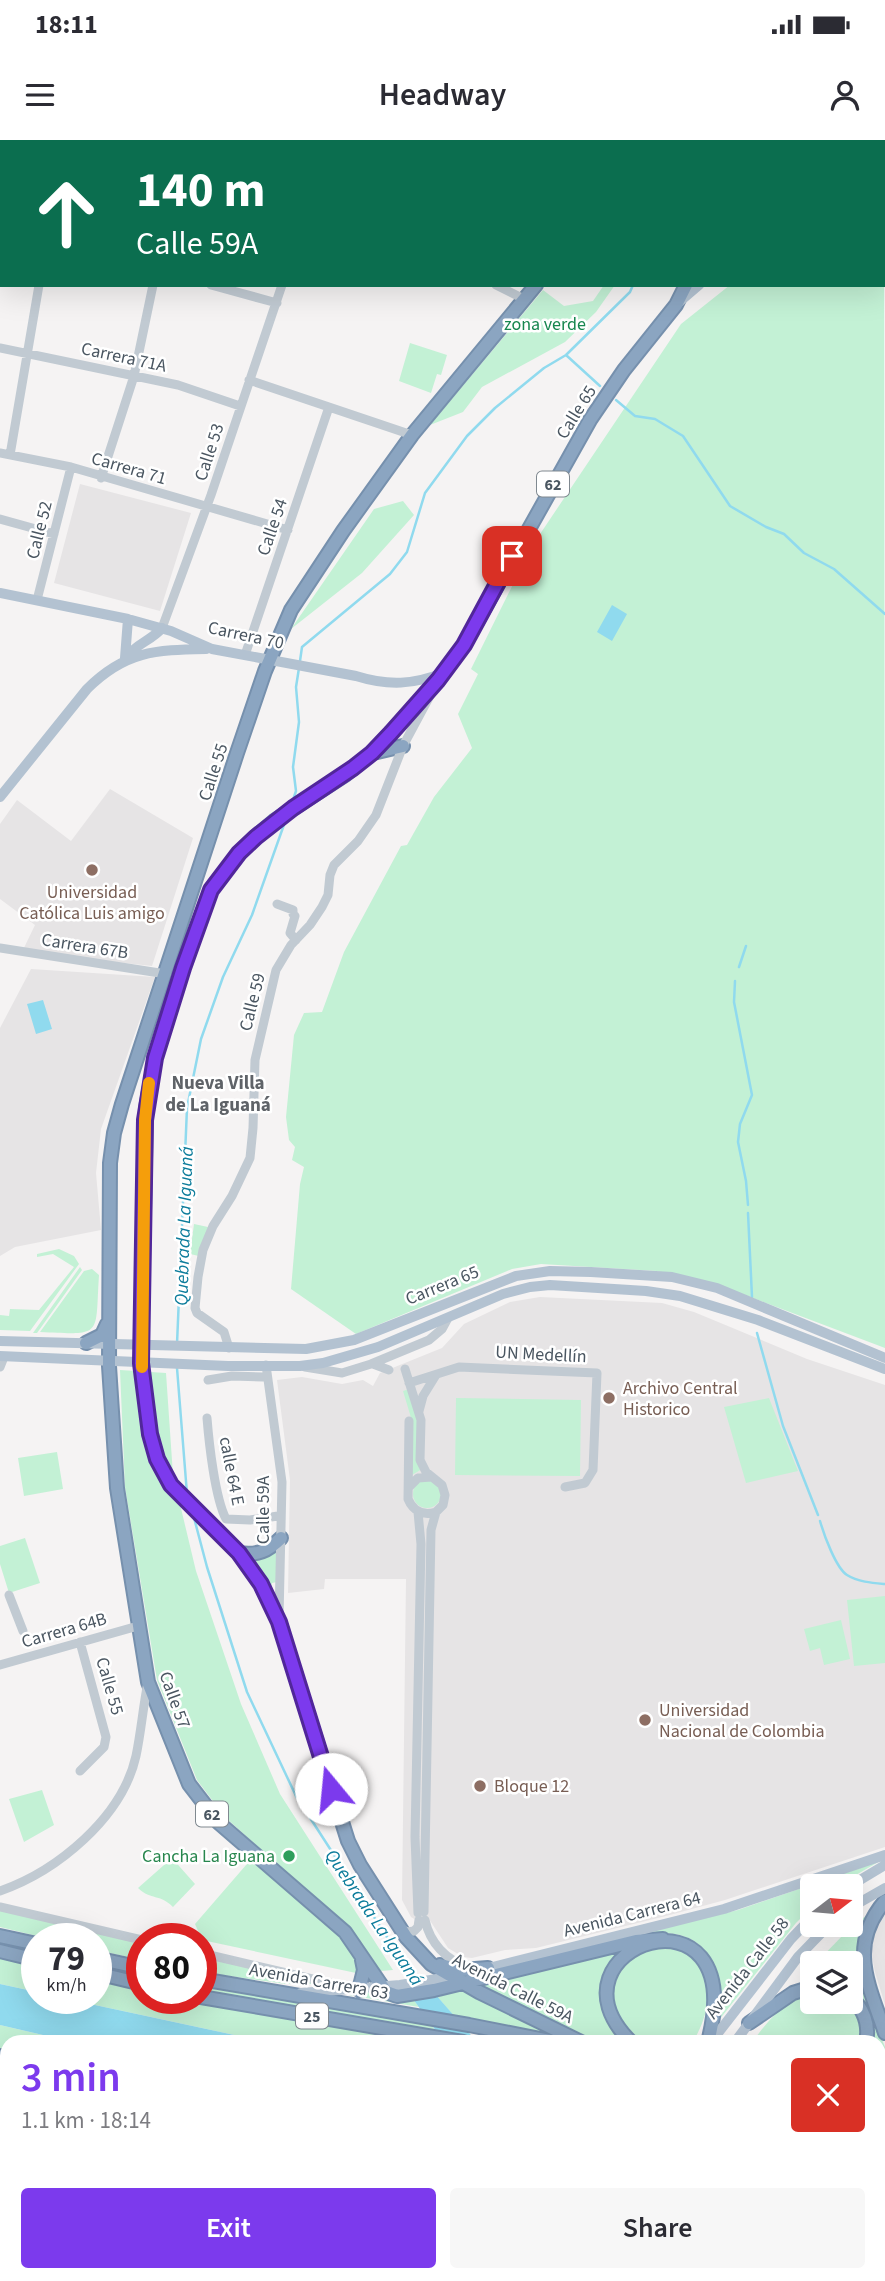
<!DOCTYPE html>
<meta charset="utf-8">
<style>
body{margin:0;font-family:"Source Sans 3",sans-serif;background:#f7f7f7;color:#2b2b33;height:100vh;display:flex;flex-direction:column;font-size:26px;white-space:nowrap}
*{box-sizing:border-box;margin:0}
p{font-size:23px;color:#7c7c81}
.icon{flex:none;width:38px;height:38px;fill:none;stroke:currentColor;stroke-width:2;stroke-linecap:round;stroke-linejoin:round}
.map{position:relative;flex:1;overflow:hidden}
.drawer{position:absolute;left:0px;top:1895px;width:886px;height:247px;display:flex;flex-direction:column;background:#fff;border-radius:21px 21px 0 0;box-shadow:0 7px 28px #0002}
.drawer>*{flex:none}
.guide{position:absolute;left:0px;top:0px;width:886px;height:147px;box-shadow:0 7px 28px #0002;background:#0b6e4f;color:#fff;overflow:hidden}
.needle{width:46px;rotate:74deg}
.tools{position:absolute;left:800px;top:1734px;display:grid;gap:14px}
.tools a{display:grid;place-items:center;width:63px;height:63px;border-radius:7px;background:#fff;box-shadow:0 7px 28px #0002;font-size:35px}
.speed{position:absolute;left:21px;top:1783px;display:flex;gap:14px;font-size:35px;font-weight:700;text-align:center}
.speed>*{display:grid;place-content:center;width:91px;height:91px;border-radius:50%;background:#fff;box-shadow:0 7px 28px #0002;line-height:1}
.speed small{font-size:18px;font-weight:400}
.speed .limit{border:10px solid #d22;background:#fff;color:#111}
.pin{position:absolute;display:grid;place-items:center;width:60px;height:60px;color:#fff;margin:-30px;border-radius:14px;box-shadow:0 4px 10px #0006}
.me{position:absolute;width:77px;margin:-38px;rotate:343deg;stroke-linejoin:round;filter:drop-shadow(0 0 5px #0008)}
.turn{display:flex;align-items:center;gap:24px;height:147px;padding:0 21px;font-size:32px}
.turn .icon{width:91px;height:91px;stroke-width:2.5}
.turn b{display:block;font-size:49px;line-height:60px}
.round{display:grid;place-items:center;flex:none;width:74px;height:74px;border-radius:7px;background:#f7f7f7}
.head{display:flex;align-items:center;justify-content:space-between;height:119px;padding:0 21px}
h1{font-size:42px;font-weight:600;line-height:52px;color:#7c3aed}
.button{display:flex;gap:14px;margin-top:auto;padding:14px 21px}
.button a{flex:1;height:80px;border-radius:7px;background:#7c3aed;color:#fff;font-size:28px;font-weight:600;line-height:80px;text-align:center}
.button a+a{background:#f7f7f7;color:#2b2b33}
.status{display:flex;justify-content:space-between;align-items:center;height:49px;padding:0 35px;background:#fff;direction:ltr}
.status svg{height:19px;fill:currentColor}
header{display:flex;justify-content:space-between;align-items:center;height:91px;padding:0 21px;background:#fff;font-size:32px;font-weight:600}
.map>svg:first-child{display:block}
</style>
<div class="status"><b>18:11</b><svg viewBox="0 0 49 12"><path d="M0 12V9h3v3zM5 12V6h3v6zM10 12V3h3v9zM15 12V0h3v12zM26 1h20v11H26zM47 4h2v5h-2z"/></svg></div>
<header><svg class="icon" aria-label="menu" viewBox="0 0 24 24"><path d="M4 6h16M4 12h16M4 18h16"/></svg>Headway<svg class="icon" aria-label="person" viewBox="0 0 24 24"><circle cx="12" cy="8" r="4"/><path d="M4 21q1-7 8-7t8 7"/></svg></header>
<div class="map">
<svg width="885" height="2141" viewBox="0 0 885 2141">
<rect width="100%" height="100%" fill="#f5f3f3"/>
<path fill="#e6e4e5" d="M80,344L191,373L160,471L54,443Z
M110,649L193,698L152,826L22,812L35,785L0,759V684L17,660L71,701Z
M31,829L155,837L101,989L96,1033L101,1090L15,1107L0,1116V888Z
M540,1157L662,1163L694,1172L807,1219L885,1245V1707L725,1760L666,1776L536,1808L505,1810L472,1818L463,1817L448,1808L429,1779L416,1780L411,1777L402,1760L406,1439H325L324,1449L288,1453L290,1340L277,1240L302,1237L342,1244L363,1240L373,1246L380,1233L442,1208L464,1184L510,1162Z
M885,1772V1865L875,1832L871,1811L876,1787Z
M0,1967L7,1969V1991L0,2021Z"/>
<path fill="#c3f1d5" d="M884,101L885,1208L745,1155L657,1131L541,1124L512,1129L356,1194L291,1149L300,1044L304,1027L292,1020L295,1007L289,1000L286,977L294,895L304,873L322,872L344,812L401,706L407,705L434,657L472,608L458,574L478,534L471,529L532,406L681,184L730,145H884Z
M604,145H615L596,172L565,202L482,247L463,272L430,285L543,150L564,166L593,161Z
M410,203L447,215L441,235L437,234L431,253L399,241Z
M403,361L414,375L362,433L291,489L374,369Z
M194,1084L208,1087L199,1116L190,1114Z
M59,1109L74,1116L79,1124L30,1191L0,1190V1175L9,1176L10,1169L39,1170L74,1127L53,1114L37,1117V1114Z
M80,1127L82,1130L37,1193H33Z
M92,1129L99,1135C95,1197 104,1195 40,1192L84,1131Z
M120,1230L166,1233L173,1335L196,1431L241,1564L280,1654L393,1830L356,1833L202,1800L195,1784L260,1709L225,1677L197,1640L157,1540L125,1347Z
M409,1249L419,1280L422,1329L412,1335V1281L403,1251Z
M456,1258L581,1260L580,1336L455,1335Z
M769,1258L798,1331L746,1343L724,1267Z
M57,1312L63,1349L24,1356L18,1318Z
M413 1354a14 14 0 1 1 28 0a14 14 0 1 1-28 0Z
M25,1398L40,1443L9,1453L0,1424V1406Z
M277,1408V1442L272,1443L271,1449L253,1419Z
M885,1456V1523L854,1526L847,1460Z
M841,1480L850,1519L824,1525L820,1508L810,1511L804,1489Z
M42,1650L54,1685L24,1702L9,1659Z
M172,1718L195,1744L173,1767C159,1753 152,1761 138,1748Z
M880,1721L837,1746H812V1767L796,1783L719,1880C719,1845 719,1802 675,1794C663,1792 648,1795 636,1795L738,1770Z
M0,1770L142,1803V1820L96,1810V1799H49L0,1787Z
M873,1770L863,1788L859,1809L877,1887L885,1907V1944H879L878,1902H870L863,1863L851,1848L850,1824H815L846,1792Z
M677,1805C714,1832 715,1863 693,1902H636C630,1894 620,1884 616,1875C606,1851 620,1818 643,1808C652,1804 667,1805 677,1805Z
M624,1810C595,1839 598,1873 625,1902C577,1902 522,1866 480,1845Z
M0,1816L37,1824V1852L0,1844Z
M201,1817L324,1844H286L201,1832Z
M96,1838L142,1848V1858L188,1859L426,1902H267L67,1859L96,1858Z
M201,1847L431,1884L435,1890L205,1852L201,1851Z
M465,1850L562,1897L453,1875L436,1855Z
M380,1851L413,1859L419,1867L349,1855Z
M812,1853V1862H850L861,1877V1902H752C770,1879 783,1861 812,1853Z
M0,1885L73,1902H7V1911L0,1910Z
M878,1973L885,1974V2006L879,2005Z
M425,2135H515L506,2141H432Z
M596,2135H681L683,2141H594Z
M690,2135H816L805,2141H693Z"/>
<path fill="#90daee" d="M612,465L627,474L612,501L597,492Z
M43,860L52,889L36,894L27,864Z
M0,1844L37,1852V1858L67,1859L267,1902H73L0,1885Z
M436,1855L477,1902H444L413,1859Z
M879,2005L885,2006V2058H879Z"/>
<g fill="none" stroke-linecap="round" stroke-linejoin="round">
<path stroke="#90daee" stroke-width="2.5" d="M706,2L707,0
M566,215L600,246
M616,260L635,276L655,279L683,296L730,366L766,387L784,394L804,413L834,429L885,474
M300,521L302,507L390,434L407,412L425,353L467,296L495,268L544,228L566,215L630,152L633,145
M292,663L296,651L293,627L299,582L296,547L299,528
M739,827L746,806
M735,841L734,862L752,955L740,984L738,1002L746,1041L748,1065
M748,1073L752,1157
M757,1193L783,1286L818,1375
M177,1204L187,968L201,899L223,837L252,775L286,679
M177,1228L187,1354
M193,1374L207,1427L247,1552L296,1656L414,1839
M820,1381C824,1395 836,1428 847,1435C858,1442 873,1443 885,1444"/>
<defs>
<path id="highway" d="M633,2L634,0
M759,2V0
M536,145L412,295L343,391L291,470L265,531L237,613L122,964L114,993L110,1023L109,1226L117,1348L148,1542L189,1644L219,1683L345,1792L386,1852L397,1856L434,1850L636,1801L663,1799
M373,613L403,606
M86,1203L102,1195L107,1184
M239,1413C257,1416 268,1411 281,1398
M885,1761C847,1806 869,1845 885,1893
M0,1796L37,1804
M0,1811L37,1820
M96,1818L142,1828
M440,1825L462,1830L488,1828
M96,1833L142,1844
M201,1839L469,1885L555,1902
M359,1850L364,1830L362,1820
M850,1856C863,1868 870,1884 866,1902
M201,1857L463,1902
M749,1883L793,1853L812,1847
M581,1902L479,1852L431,1824L406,1797L360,1725L348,1701L279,1482L261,1444L239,1413L171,1345L157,1319L150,1294L141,1223L146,968L155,918L182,828L211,750L239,713L255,697L274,681L345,635L372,613L438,540L464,505L590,280L624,230L676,165L686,145
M631,1902C536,1807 752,1733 708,1902
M0,1916L7,1918
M0,1937L7,1939
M878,1951H885
M0,1955H7
M878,1970H885
M878,2085H885
M878,2107L885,2108
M418,2135L423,2141
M587,2135V2141
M685,2135L687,2141
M523,2141L531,2137"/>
</defs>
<use href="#highway" stroke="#7690ad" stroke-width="16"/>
<path stroke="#c1cad2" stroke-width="9" d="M64,0L74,2
M474,0L478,2
M611,0L616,2
M652,0L657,2
M11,2L12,0
M178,2V0
M331,2L332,0
M504,2L505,0
M0,69L2,59
M0,99H2
M211,145L277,163
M496,145L524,159
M0,208L178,245L240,266
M249,240L412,295
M0,313L71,327L288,390
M10,315L39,145
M101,338L134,236L153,145
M0,379L54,394
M37,460L71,327
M162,488L211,355L282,145
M245,515L329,267
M277,764L293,770V774L295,776L290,793L296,800
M0,808L166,834
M229,1208L224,1192L197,1173L195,1168L198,1137L203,1110L213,1086L232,1056L250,1018L253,988L255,920L276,830L291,805L310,785L322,767L328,755L330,735L334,725L358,701L376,675L403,606L432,552
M373,1224L389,1230
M266,1225L282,1342L279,1478
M0,1227L4,1217
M305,1227L342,1233L371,1224L429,1200L442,1189L448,1178
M405,1229L421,1280L420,1320L426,1332L442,1345L445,1355L443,1365L436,1372L431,1390L424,1772
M208,1240L232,1236L263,1237
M409,1243L459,1227L597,1233L593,1330L585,1343L565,1347
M419,1271L423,1256L436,1235
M207,1278C209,1303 215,1358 226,1379L250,1380L278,1376
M409,1281L408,1359C413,1371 423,1376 436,1372
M409,1347L418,1338L431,1337
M9,1455L23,1491
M80,1502L106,1597L104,1607L80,1631
M0,1525L138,1486
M0,1751C57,1731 122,1678 136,1616C141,1592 143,1567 148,1542
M0,1767L142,1800
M418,1773L415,1697L421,1404L418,1372
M425,1780C430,1803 446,1820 468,1827
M402,1789L407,1792L414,1791L418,1787L419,1780
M201,1813L347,1847
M0,2062L7,2035
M0,2097L7,2101
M878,2125L885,2124
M80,2135L93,2141
M398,2135L400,2141
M838,2135L842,2141
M117,2141L120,2135
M384,2141L389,2135
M816,2141L826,2135"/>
<path stroke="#b3c2d1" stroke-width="10" d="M884,20L885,19
M678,163L699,145
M0,453L128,479L171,491L212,509L356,536C388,546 414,545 445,532
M125,518L128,479
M126,518C135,504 151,501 162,488
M0,657L87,549C125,511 155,510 206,509
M0,1201L306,1209L354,1200L516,1136L550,1131L591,1132L672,1137L717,1148L885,1218
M0,1216L228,1226H300L323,1223L378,1207L503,1154L530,1147L550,1145L646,1151L680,1156L758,1180L885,1229
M850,1746L885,1725
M850,1768L885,1748
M481,1830L724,1769L885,1715
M301,1853L400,1845L455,1836
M711,1902L791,1799L812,1777
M735,1902L798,1817L829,1785
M552,2141L557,2135"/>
<use href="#highway" stroke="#8ba5c1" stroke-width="12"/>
</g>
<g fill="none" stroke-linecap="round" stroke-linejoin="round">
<defs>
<path id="route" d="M331,1649L279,1482L261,1444L239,1413L171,1345L157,1319L150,1294L141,1223L145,980L155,918L183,828L211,750L239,713L256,697L293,668L353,628L372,613L391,593L438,540L464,505L512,416"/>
</defs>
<use href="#route" stroke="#51269a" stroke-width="18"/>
<use href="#route" stroke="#7c3aed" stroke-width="12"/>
<path stroke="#f59e0b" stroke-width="12" d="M142,1227L145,980L149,943"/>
</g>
<g fill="#8d6e63" stroke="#fff" stroke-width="2.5">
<circle cx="92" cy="730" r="7"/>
<circle cx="609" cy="1258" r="7"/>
<circle cx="645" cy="1580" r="7"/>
<circle cx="480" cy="1646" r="7"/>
</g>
<circle fill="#2e9e5b" stroke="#fff" stroke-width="2.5" cx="289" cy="1716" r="7"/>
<g text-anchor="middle" stroke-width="5" stroke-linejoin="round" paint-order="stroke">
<g fill="#fff" stroke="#808990" stroke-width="2">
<rect x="537" y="331.5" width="32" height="25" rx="5"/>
<rect x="196" y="1661.5" width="32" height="25" rx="5"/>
<rect x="296" y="1863.5" width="32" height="25" rx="5"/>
</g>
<g font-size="16" font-weight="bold" fill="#4a5661">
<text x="553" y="350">62</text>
<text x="212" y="1680">62</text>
<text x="312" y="1882">25</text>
</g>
<g font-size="18" fill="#17864f" stroke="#fff">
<text x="545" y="190">zona verde</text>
</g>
<g font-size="18" fill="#4a5661" stroke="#fff">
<text transform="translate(124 217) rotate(12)" y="6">Carrera 71A</text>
<text transform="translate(576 272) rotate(-58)" y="6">Calle 65</text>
<text transform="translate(209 312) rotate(-72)" y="6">Calle 53</text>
<text transform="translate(129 328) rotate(16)" y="6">Carrera 71</text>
<text transform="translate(272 387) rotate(-71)" y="6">Calle 54</text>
<text transform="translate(39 390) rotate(-76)" y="6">Calle 52</text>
<text transform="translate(246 495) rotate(12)" y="6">Carrera 70</text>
<text transform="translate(213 632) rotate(-72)" y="6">Calle 55</text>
<text transform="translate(85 806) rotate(9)" y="6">Carrera 67B</text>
<text transform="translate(252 862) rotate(-76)" y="6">Calle 59</text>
<text transform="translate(442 1145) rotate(-22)" y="6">Carrera 65</text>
<text transform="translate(541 1214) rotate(3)" y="6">UN Medellín</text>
<text transform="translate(232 1331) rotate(79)" y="6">calle 64 E</text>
<text transform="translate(263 1370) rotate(-90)" y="6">Calle 59A</text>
<text transform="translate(64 1490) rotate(-16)" y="6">Carrera 64B</text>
<text transform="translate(110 1546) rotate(74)" y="6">Calle 55</text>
<text transform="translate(175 1560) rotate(70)" y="6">Calle 57</text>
<text transform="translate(632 1774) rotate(-14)" y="6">Avenida Carrera 64</text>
<text transform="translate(747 1828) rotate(-52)" y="6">Avenida Calle 58</text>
<text transform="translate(319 1841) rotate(10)" y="6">Avenida Carrera 63</text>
<text transform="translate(513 1848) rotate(27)" y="6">Avenida Calle 59A</text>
</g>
<g font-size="18" fill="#785e54" stroke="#fff" text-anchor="start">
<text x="92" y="758" text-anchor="middle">Universidad<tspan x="92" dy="21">Católica Luis amigo</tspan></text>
<text x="623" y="1254">Archivo Central<tspan x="623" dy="21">Historico</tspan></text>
<text x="659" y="1576">Universidad<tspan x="659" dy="21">Nacional de Colombia</tspan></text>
<text x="494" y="1652">Bloque 12</text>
</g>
<g font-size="18" fill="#27864d" stroke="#fff" text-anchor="end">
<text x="275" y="1722">Cancha La Iguana</text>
</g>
<g font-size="19" font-weight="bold" fill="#5f6368" stroke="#fff">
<text x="218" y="949">Nueva Villa<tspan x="218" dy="22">de La Iguaná</tspan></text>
</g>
<g font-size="19" font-style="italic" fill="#0c7c9b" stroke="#fff">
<text transform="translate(183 1086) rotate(-88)" y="7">Quebrada La Iguaná</text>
<text transform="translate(375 1777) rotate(56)" y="7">Quebrada La Iguaná</text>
</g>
</g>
</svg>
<div class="tools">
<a><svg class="needle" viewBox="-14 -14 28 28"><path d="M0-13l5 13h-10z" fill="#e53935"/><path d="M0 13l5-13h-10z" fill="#7c7c81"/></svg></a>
<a><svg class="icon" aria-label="layers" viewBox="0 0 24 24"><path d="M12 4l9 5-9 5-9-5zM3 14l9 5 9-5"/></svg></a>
</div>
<div class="speed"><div>79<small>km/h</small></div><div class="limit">80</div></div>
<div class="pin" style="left:512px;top:416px;background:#d93025"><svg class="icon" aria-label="arrive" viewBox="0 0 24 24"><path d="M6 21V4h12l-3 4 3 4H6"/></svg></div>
<svg class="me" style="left:331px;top:1649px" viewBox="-20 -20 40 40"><circle r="19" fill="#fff"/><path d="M0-13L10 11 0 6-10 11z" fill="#7c3aed"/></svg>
<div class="guide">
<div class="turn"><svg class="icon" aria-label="ahead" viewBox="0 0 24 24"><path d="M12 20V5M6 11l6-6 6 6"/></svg><div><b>140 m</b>Calle 59A</div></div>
</div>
<section class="drawer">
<div class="head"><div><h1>3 min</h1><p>1.1 km · 18:14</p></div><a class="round" style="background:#d93025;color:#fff"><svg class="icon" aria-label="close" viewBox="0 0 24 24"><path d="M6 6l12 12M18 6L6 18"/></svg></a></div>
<div class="button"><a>Exit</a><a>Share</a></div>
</section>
</div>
